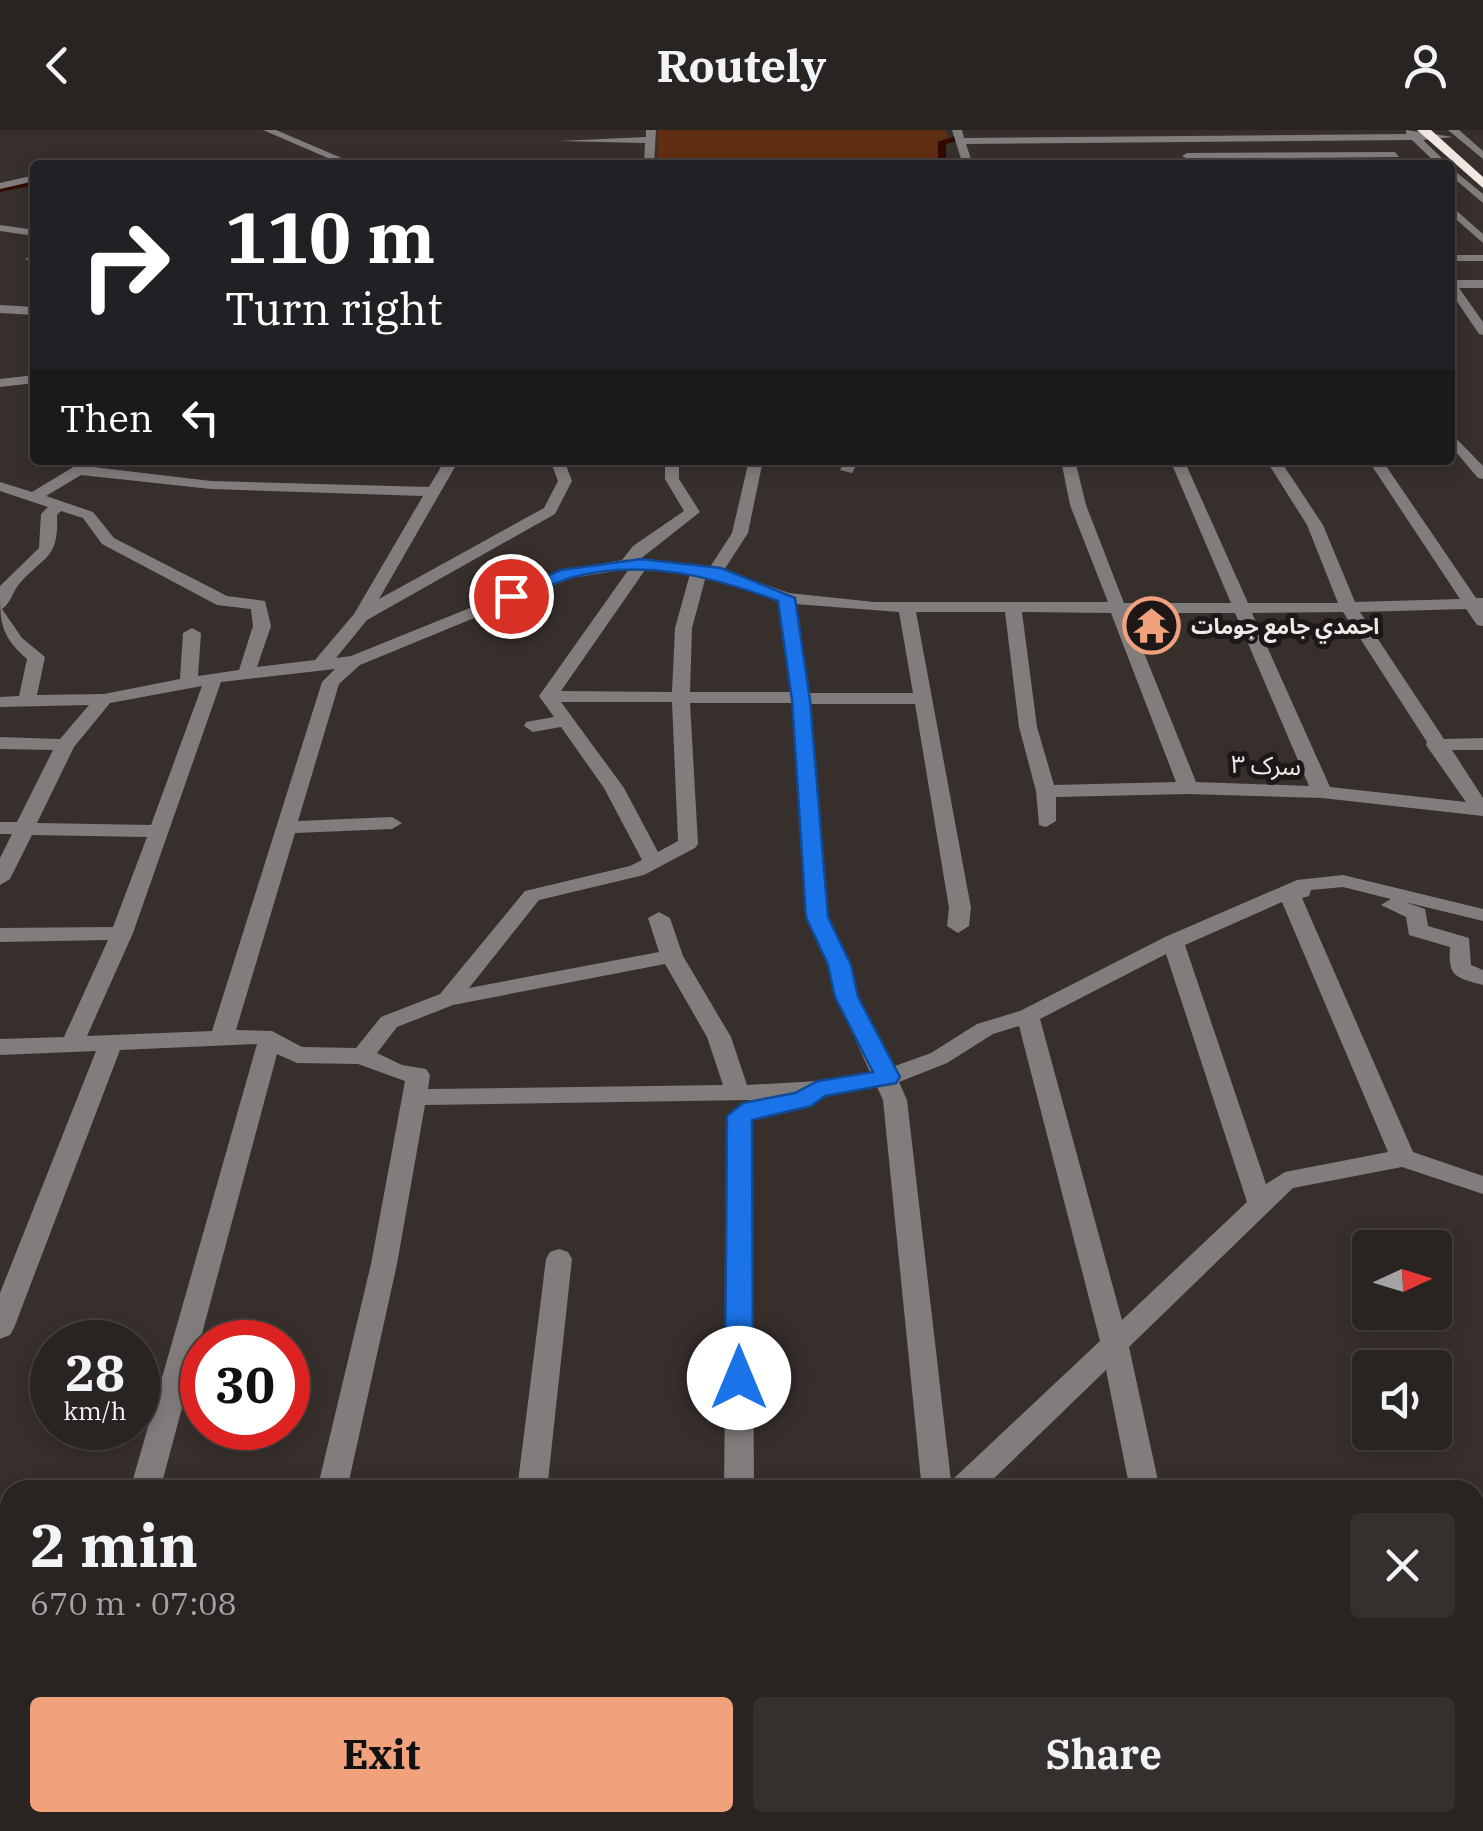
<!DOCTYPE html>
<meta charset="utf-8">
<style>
body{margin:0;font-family:"IBM Plex Serif","Noto Sans Arabic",serif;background:#352f2e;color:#f1f3f6;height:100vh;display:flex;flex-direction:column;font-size:38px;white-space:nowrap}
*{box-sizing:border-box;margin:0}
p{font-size:32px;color:#a5a4a5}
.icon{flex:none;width:55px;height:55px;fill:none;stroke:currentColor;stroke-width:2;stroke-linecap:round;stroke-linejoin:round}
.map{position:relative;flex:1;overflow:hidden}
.side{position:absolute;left:0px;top:1350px;width:1485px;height:352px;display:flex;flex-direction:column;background:#292321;border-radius:30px 30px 0 0;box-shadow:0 5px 15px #0003,0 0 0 2px #45403f}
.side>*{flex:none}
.top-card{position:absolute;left:30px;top:30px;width:1425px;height:305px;border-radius:10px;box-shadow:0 5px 15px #0003,0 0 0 2px #45403f;background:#202124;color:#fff;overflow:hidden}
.needle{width:65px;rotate:86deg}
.tools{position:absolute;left:1352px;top:1100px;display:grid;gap:20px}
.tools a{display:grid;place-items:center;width:100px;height:100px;border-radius:10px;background:#292321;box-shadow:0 5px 15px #0003,0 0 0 2px #45403f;font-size:50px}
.speed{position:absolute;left:30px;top:1190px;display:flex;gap:20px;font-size:50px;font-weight:700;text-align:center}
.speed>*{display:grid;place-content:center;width:130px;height:130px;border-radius:50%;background:#292321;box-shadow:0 5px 15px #0003,0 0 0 2px #45403f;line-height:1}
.speed small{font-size:25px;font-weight:400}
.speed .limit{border:15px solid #d22;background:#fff;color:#111}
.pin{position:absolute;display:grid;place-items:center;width:85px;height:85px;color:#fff;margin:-42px;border:5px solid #fff;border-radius:50%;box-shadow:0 2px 10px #0007}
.me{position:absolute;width:110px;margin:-55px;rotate:0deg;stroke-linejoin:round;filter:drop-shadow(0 0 8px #0008)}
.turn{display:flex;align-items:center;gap:35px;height:210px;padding:0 30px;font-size:45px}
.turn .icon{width:130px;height:130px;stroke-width:2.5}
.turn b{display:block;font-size:70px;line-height:85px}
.then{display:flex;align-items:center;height:95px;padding:0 30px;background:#0003;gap:20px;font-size:38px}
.round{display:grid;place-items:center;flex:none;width:105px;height:105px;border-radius:10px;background:#352f2e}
.overview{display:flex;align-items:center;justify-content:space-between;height:170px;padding:0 30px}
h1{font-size:60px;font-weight:700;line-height:75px}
.primary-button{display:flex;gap:20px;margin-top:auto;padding:20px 30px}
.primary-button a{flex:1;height:115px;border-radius:10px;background:#f1a17b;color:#111;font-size:40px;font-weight:700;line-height:115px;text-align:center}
.primary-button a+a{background:#352f2e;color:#f1f3f6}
header{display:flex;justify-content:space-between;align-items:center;height:130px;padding:0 30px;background:#292321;font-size:45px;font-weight:700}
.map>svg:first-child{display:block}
</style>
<header><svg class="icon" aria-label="back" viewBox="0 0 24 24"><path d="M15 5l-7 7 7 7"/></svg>Routely<svg class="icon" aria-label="person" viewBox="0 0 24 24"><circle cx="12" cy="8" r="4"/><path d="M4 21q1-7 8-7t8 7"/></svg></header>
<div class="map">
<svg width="1483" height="1701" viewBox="0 0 1483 1701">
<rect width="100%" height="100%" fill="#372f2c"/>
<path fill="#602e12" d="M657,0H945L949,9L937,11L941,33L935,35H658Z"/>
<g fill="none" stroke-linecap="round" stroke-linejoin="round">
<path fill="#300a00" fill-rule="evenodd" d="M955,6L958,11L946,14V35H938V12Z
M35,49V55L0,62V56Z"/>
<path fill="#817d7c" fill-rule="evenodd" d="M263,0H276L358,35H344Z
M646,0H656L654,35H644L645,13L559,11L646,7Z
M952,0H962L964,8L1406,4V0L1453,7L1423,10L1449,35H1438L1412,10L966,14L973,35H963Z
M1448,0H1459L1483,21V29Z
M1395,22L1399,27L1187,29L1182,26L1187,23Z
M1450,37L1483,64V73L1450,45Z
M35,45V51L0,59V53Z
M1450,75L1483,104V113L1450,84Z
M0,95L35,100V106L0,101Z
M1450,125H1483V131H1450Z
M31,126H35V132L25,129Z
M1450,150H1483V158H1459L1483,192V205L1479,204L1450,161Z
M0,175L35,177V185L0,183Z
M35,245V253L0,257V249Z
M1450,302L1483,336V349L1478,348L1450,315Z
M85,330H95L93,337L211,351L429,357L445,330H459L379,469L544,378L558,351L550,330H564L572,351L555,384L367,490L336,528L351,526L561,441L622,430L633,416L684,381L665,349V335L672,331L679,335V349L700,382L639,430L710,437L732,403L749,330H763L748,403L724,440L789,463L874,472H1108L1070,375L1061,330H1075L1086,375L1124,473H1231L1170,330H1184L1248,473H1338L1307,395L1266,330H1280L1323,395L1355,472L1460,469L1368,330H1382L1476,468H1483V496L1477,495L1466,479L1360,482L1444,609L1483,608V620H1452L1483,668V686L1322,668L1188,664L1056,667V691L1046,697L1039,695L1036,661L1019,597L1005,482H916L971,778L969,796L958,803L947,796L949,778L915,574H810L828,787L850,835L858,867L892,937L931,923L977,894L1020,881L1165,807L1297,750L1343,745L1483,779V791L1405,772L1425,779L1428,796L1469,808L1471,835L1483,840V855C1455,847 1448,847 1450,817L1409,805L1406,787L1381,775L1391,769L1343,757L1311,760L1309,766L1302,768L1413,1022L1483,1046V1064L1402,1037L1293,1058L1129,1217L1160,1360H1130L1106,1240L982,1360H922L883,970L877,957L792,968L795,974L792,980L752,989L754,1360H724L728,986L750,970L425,975L397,1134L347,1360H317L371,1134L405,951L358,934L297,933L277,924L160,1360H130L257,914L120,920L14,1198L10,1205L0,1209V1163L96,921L0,925V909L64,907L108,810L0,812V798L113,797L147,707L32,705L10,749L0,755V728L12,704H0V692H17L53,620L0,619V607L60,609L89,575L0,577V567L19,566L27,529C0,505 0,493 0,456L39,418L41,384L48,377L0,361V352L32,362ZM81,345L211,359L423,366L354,484L315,530L257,537L271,496L265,471L227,466L114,408L93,382L46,366ZM61,381L83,388L102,414L217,475L251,479L253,496L239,540L198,546L201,503L192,498L183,503L180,549L104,564L37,565L45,527L22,508L2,479C11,473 12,462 20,453C45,425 59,429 57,385ZM629,439L539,566L554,587L526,592L524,596L533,602L561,597L604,658L642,730L630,736L525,761L440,864L381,887L356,918L302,917L272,901L236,900L295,703L392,699L402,693L392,687L298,691L339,554L360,535L571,448ZM645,440L690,444L675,498L672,562L561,561ZM706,446L778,471L791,562H690L692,498ZM795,474L899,482L913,563H809ZM1022,482L1111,483L1176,652L1054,655L1037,597ZM1343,482L1427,612L1426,615L1466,672L1330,657L1252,483ZM1128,483H1235L1309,656L1196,652ZM335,539L322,552L212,901L87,906L133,803L221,552ZM202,556L151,695L37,693L74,617L110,573ZM561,572H672L678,711L658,722L624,658ZM690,573H792L806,787L828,835L836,867L870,942L818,951L747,955L731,907L683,826L670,788L659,782L648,788L659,822L469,858L539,770L644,745L695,718L698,714ZM1282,772L1388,1022L1285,1042L1266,1054L1185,815ZM1166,824L1247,1072L1122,1190L1040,889ZM665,834L707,907L723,955L428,959L430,945L426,939L402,935L377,923L397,897L453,875ZM1019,896L1100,1211L951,1351L907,970L899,952L947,933L993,904Z
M845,330H859L852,343L840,340Z
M559,1119L568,1122L572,1129L547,1360H517L546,1129L550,1122Z
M0,1394L10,1396V1422L0,1420Z
M1483,1513V1543L1475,1544V1514Z"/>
<path fill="#f2e8e3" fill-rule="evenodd" d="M1417,0H1431L1483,47V58Z"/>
</g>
<path fill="#1a73e8" stroke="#114b97" stroke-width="2.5" d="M641,429L721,438L795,468L810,570L828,787L851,835L858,867L900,947L896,953L825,966L811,976L752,990L753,1248L749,1256H729L725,1248L727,986L743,973L795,963L818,951L873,942L835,867L828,835L806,787L792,570L778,471C711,446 642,428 570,448C550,454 531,466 511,472L503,466L561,440Z"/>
<defs>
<symbol id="temple-ring" viewBox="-11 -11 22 22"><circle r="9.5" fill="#1c1817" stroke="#f1a17b" stroke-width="1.5"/><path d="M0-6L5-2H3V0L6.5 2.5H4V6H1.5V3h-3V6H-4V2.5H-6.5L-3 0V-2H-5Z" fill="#f1a17b"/></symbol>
</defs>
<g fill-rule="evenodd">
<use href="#temple-ring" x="1120" y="464" width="63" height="63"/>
</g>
<g text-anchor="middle" stroke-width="10" stroke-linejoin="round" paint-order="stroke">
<g font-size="22" font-weight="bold" fill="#eee9e7" stroke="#1c1817" text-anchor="start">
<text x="1191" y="504">احمدي جامع جومات</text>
</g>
<g font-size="25" fill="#eee9e7" stroke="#1c1817">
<text transform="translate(1266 635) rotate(2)" y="9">سرک ۳</text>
</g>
</g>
</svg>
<div class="tools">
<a><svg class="needle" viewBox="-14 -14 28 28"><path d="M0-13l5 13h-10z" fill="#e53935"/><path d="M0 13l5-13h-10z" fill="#a5a4a5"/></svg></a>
<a><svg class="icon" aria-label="sound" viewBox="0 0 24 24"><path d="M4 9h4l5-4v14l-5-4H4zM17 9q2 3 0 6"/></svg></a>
</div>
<div class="speed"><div>28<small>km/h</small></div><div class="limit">30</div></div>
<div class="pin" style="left:511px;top:466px;background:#d93025"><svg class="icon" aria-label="arrive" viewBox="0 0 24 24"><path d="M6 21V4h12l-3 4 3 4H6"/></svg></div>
<svg class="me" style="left:739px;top:1248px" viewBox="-20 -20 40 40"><circle r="19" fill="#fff"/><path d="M0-13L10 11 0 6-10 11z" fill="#1a73e8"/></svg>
<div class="top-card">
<div class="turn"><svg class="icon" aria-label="right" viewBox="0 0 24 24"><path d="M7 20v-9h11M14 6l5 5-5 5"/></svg><div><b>110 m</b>Turn right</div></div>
<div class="then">Then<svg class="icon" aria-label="left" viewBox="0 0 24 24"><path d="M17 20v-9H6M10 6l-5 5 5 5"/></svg></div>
</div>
<section class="side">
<div class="overview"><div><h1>2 min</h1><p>670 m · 07:08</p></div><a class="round"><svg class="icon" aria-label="close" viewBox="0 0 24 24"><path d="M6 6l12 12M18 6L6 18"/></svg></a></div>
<div class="primary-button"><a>Exit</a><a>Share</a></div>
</section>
</div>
